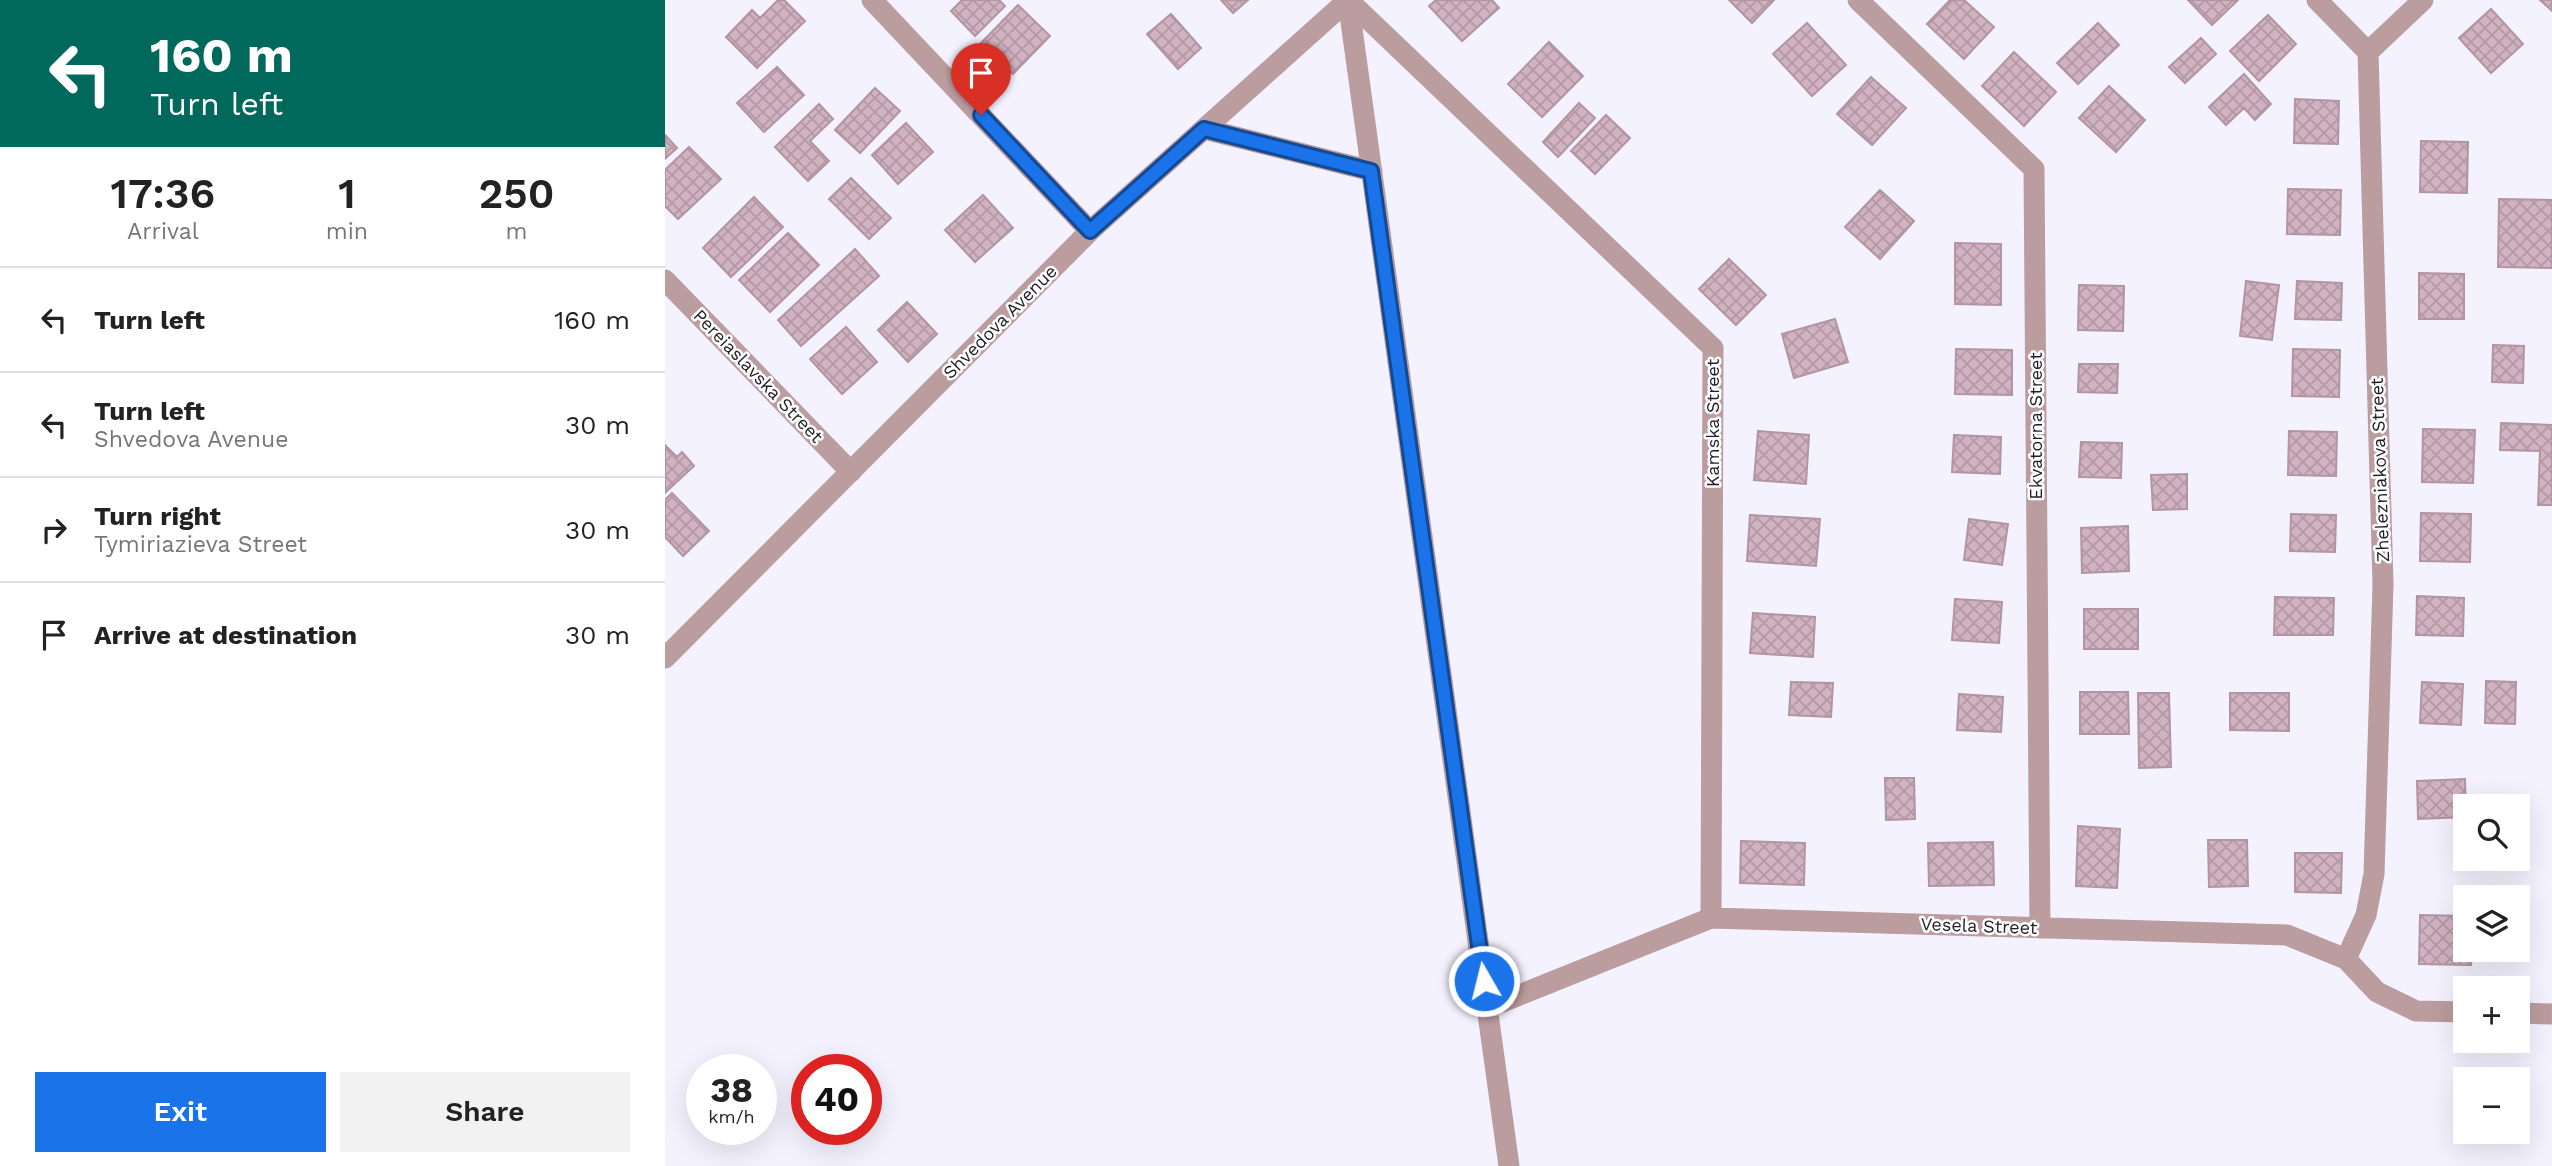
<!DOCTYPE html>
<meta charset="utf-8">
<style>
body{margin:0;font-family:"Work Sans",sans-serif;background:#f2f2f2;color:#222;height:100vh;display:flex;flex-direction:column;font-size:26px;white-space:nowrap}
*{box-sizing:border-box;margin:0}
p{font-size:23px;color:#767676}
.icon{flex:none;width:38px;height:38px;fill:none;stroke:currentColor;stroke-width:2;stroke-linecap:round;stroke-linejoin:round}
.map{position:relative;flex:1;overflow:hidden}
.drawer{display:flex;flex-direction:column;background:#fff;width:665px}
.drawer>*{flex:none}
.top-card{background:#00695c;color:#fff;overflow:hidden}
.tools{position:absolute;left:1788px;top:794px;display:grid;gap:14px}
.tools a{display:grid;place-items:center;width:77px;height:77px;border-radius:0px;background:#fff;box-shadow:0 7px 28px #0002;font-size:35px}
.speed{position:absolute;left:21px;top:1054px;display:flex;gap:14px;font-size:35px;font-weight:700;text-align:center}
.speed>*{display:grid;place-content:center;width:91px;height:91px;border-radius:50%;background:#fff;box-shadow:0 7px 28px #0002;line-height:1}
.speed small{font-size:18px;font-weight:400}
.speed .limit{border:10px solid #d22;background:#fff;color:#111}
.pin{position:absolute;display:grid;place-items:center;width:60px;height:60px;color:#fff;margin:-72px -30px;border-radius:50% 50% 50% 0;rotate:-45deg;box-shadow:0 0 7px #0007}
.pin .icon{rotate:45deg}
.me{position:absolute;width:77px;margin:-38px;rotate:352deg;stroke-linejoin:round;filter:drop-shadow(0 0 5px #0008)}
.turn{display:flex;align-items:center;gap:24px;height:147px;padding:0 35px;font-size:32px}
.turn .icon{width:91px;height:91px;stroke-width:2.5}
.turn b{display:block;font-size:49px;line-height:60px}
.eta{display:flex;justify-content:space-evenly;align-items:center;height:119px;text-align:center}
.eta b{font-size:42px;font-weight:600;line-height:49px}
.cta{display:flex;gap:14px;margin-top:auto;padding:14px 35px}
.cta a{flex:1;height:80px;border-radius:0px;background:#1a73e8;color:#fff;font-size:28px;font-weight:600;line-height:80px;text-align:center}
.cta a+a{background:#f2f2f2;color:#222}
ul{padding:0;list-style:none}
li{display:flex;align-items:center;gap:21px;height:105px;padding:0 35px;border-top:2px solid #e0e0e0}
li div{flex:1}
li b{display:block;font-size:26px}
li em{font-style:normal}
main{display:flex;flex:1;min-height:0}
.map>svg:first-child{display:block}
</style>
<main>
<section class="drawer">
<div class="top-card">
<div class="turn"><svg class="icon" aria-label="left" viewBox="0 0 24 24"><path d="M17 20v-9H6M10 6l-5 5 5 5"/></svg><div><b>160 m</b>Turn left</div></div>
</div>
<div class="eta">
<div><b>17:36</b><p>Arrival</p></div>
<div><b>1</b><p>min</p></div>
<div><b>250</b><p>m</p></div>
</div>
<ul>
<li><svg class="icon" aria-label="left" viewBox="0 0 24 24"><path d="M17 20v-9H6M10 6l-5 5 5 5"/></svg><div><b>Turn left</b></div><em>160 m</em></li>
<li><svg class="icon" aria-label="left" viewBox="0 0 24 24"><path d="M17 20v-9H6M10 6l-5 5 5 5"/></svg><div><b>Turn left</b><p>Shvedova Avenue</p></div><em>30 m</em></li>
<li><svg class="icon" aria-label="right" viewBox="0 0 24 24"><path d="M7 20v-9h11M14 6l5 5-5 5"/></svg><div><b>Turn right</b><p>Tymiriazieva Street</p></div><em>30 m</em></li>
<li><svg class="icon" aria-label="arrive" viewBox="0 0 24 24"><path d="M6 21V4h12l-3 4 3 4H6"/></svg><div><b>Arrive at destination</b></div><em>30 m</em></li>
</ul>
<div class="cta"><a>Exit</a><a>Share</a></div>
</section>
<div class="map">
<svg width="1887" height="1166" viewBox="0 0 1887 1166">
<defs>
<pattern id="building-cross-hatch" width="8" height="8" patternUnits="userSpaceOnUse" patternTransform="scale(1.75)"><rect width="8" height="8" fill="#d1b2c0"/><path d="M0 0l8 8M0 8l8-8" fill="none" stroke="#b398a5"/></pattern>
</defs>
<rect width="100%" height="100%" fill="#f3f2fe"/>
<path fill="url(#building-cross-hatch)" stroke="#b294a2" stroke-width="2" d="M113,0H119L140,21L92,68L61,37L87,10L95,18Z
M297,0H334L340,6L310,36L286,11Z
M556,0H583L568,13Z
M771,0H827L834,8L797,41L764,6Z
M1064,0H1109L1087,23Z
M1285,0H1299L1329,27L1299,59L1262,24Z
M1523,0H1573L1547,25Z
M1875,0H1887V11Z
M353,5L385,36L348,74L316,43Z
M1826,9L1858,44L1826,73L1794,38Z
M506,14L536,48L513,69L482,34Z
M1603,15L1631,44L1594,81L1565,51Z
M1142,23L1181,65L1147,96L1108,54Z
M1433,23L1454,45L1413,84L1392,63Z
M1536,38L1551,54L1520,83L1504,67Z
M884,42L918,76L877,117L843,84Z
M1349,52L1391,92L1359,126L1317,86Z
M112,67L139,95L99,132L72,103Z
M1579,74L1606,104L1590,120L1579,108L1561,125L1544,107Z
M1206,77L1241,108L1207,145L1172,114Z
M1444,86L1480,120L1451,152L1414,118Z
M210,88L235,111L195,153L170,130Z
M1630,99L1674,101L1673,144L1629,143Z
M914,103L930,118L893,157L878,142Z
M154,104L168,119L145,141L164,161L143,181L110,147Z
M941,115L965,138L930,174L906,151Z
M241,123L268,152L233,184L207,155Z
M0,135L12,148L0,159Z
M1756,141L1803,142L1802,193L1755,192Z
M24,147L56,179L13,219L0,206V170Z
M186,178L226,218L204,239L164,199Z
M1623,189L1676,190L1675,235L1622,234Z
M1215,190L1249,221L1215,259L1180,227Z
M318,195L348,228L310,262L280,230Z
M89,197L118,227L66,277L38,248Z
M1834,199L1887,200V268L1833,267Z
M123,233L154,265L105,312L74,280Z
M1290,243L1336,244V305L1290,304Z
M190,249L214,276L136,346L113,320Z
M1064,259L1101,295L1071,325L1034,289Z
M1754,273L1799,274V319H1754Z
M1581,281L1614,285L1607,340L1575,336Z
M1632,281L1677,283L1676,320L1630,319Z
M1414,285L1459,286L1458,331L1413,330Z
M242,302L272,334L243,362L213,330Z
M1170,319L1183,362L1129,378L1117,334Z
M181,327L212,362L177,394L145,359Z
M1828,345L1859,346L1858,383L1827,382Z
M1291,349L1347,350V395L1290,394Z
M1628,349L1675,350L1674,397L1627,396Z
M1414,364H1453L1452,393L1413,392Z
M1836,423L1887,425V505H1873L1875,451L1835,450Z
M1758,429L1810,430L1808,483L1757,482Z
M1093,431L1144,435L1141,484L1089,480Z
M1624,431L1672,432L1671,476L1623,475Z
M1289,435L1336,437L1335,474L1287,472Z
M1416,442L1457,443L1456,478L1414,477Z
M0,445L12,457L17,452L29,466L0,493Z
M1522,474V509L1488,510L1486,475Z
M7,493L44,531L18,556L0,537V500Z
M1756,513L1806,514L1805,562L1755,561Z
M1626,514L1671,515L1670,552L1625,551Z
M1085,515L1155,519L1151,566L1082,561Z
M1304,519L1343,524L1337,565L1299,560Z
M1463,526L1464,571L1417,573L1416,528Z
M1752,596L1799,598L1798,636L1751,635Z
M1610,597L1669,598L1668,635H1609Z
M1290,599L1337,602L1334,643L1287,640Z
M1419,609H1473V649H1419Z
M1088,613L1150,617L1148,657L1085,653Z
M1821,681L1851,682L1850,724L1820,723Z
M1126,682L1168,683L1166,717L1124,715Z
M1757,682L1798,684L1796,725L1755,723Z
M1415,692H1463L1464,734H1415Z
M1473,693H1504L1506,767L1474,768Z
M1565,693H1624V731L1565,730Z
M1294,694L1338,697L1336,732L1292,730Z
M1220,778H1249L1250,819L1221,820Z
M1800,779L1801,817L1753,819L1752,781Z
M1413,826L1455,829L1452,888L1411,886Z
M1543,840H1582L1583,886L1544,887Z
M1076,841L1140,843L1139,885L1075,883Z
M1328,842L1329,885L1264,886L1263,843Z
M1630,853H1677L1676,893L1630,892Z
M1755,915L1801,916V950H1807L1806,965L1754,964Z"/>
<g fill="none" stroke-linecap="round" stroke-linejoin="round">
<path stroke="#bb9c9f" stroke-width="21" d="M207,0L425,231
M683,0L844,1166
M683,0L1048,348L1046,918
M1193,0L1369,169L1375,928
M1652,0L1703,52
M539,129L707,171
M0,280L186,472
M0,658L425,231L683,0
M1681,959L1701,915L1709,874L1718,584L1703,52L1758,0
M822,1008L1046,918L1622,935L1681,959L1712,992L1751,1011L1801,1012
M1853,1013L1887,1014"/>
</g>
<g fill="none" stroke-linecap="round" stroke-linejoin="round">
<defs>
<path id="route" d="M316,115L425,231L539,129L706,171L819,981"/>
</defs>
<use href="#route" stroke="#114b97" stroke-width="18"/>
<use href="#route" stroke="#1a73e8" stroke-width="12"/>
</g>
<g text-anchor="middle" stroke-width="5" stroke-linejoin="round" paint-order="stroke">
<g font-size="18" fill="#1e1c27" stroke="#fff">
<text transform="translate(335 322) rotate(-45)" y="6">Shvedova Avenue</text>
<text transform="translate(93 376) rotate(46)" y="6">Pereiaslavska Street</text>
<text transform="translate(1048 423) rotate(-90)" y="6">Kamska Street</text>
<text transform="translate(1371 426) rotate(-90)" y="6">Ekvatorna Street</text>
<text transform="translate(1715 470) rotate(-92)" y="6">Zhelezniakova Street</text>
<text transform="translate(1314 926) rotate(2)" y="6">Vesela Street</text>
</g>
</g>
</svg>
<div class="tools">
<a><svg class="icon" aria-label="search" viewBox="0 0 24 24"><circle cx="10" cy="10" r="6"/><path d="M15 15l6 6"/></svg></a>
<a><svg class="icon" aria-label="layers" viewBox="0 0 24 24"><path d="M12 4l9 5-9 5-9-5zM3 14l9 5 9-5"/></svg></a>
<a>+</a>
<a>−</a>
</div>
<div class="speed"><div>38<small>km/h</small></div><div class="limit">40</div></div>
<div class="pin" style="left:316px;top:115px;background:#d93025"><svg class="icon" aria-label="arrive" viewBox="0 0 24 24"><path d="M6 21V4h12l-3 4 3 4H6"/></svg></div>
<svg class="me" style="left:819px;top:981px" viewBox="-20 -20 40 40"><circle r="17" fill="#1a73e8" stroke="#fff" stroke-width="3"/><path d="M0-11L8 9 0 5-8 9z" fill="#fff"/></svg>
</div>
</main>
